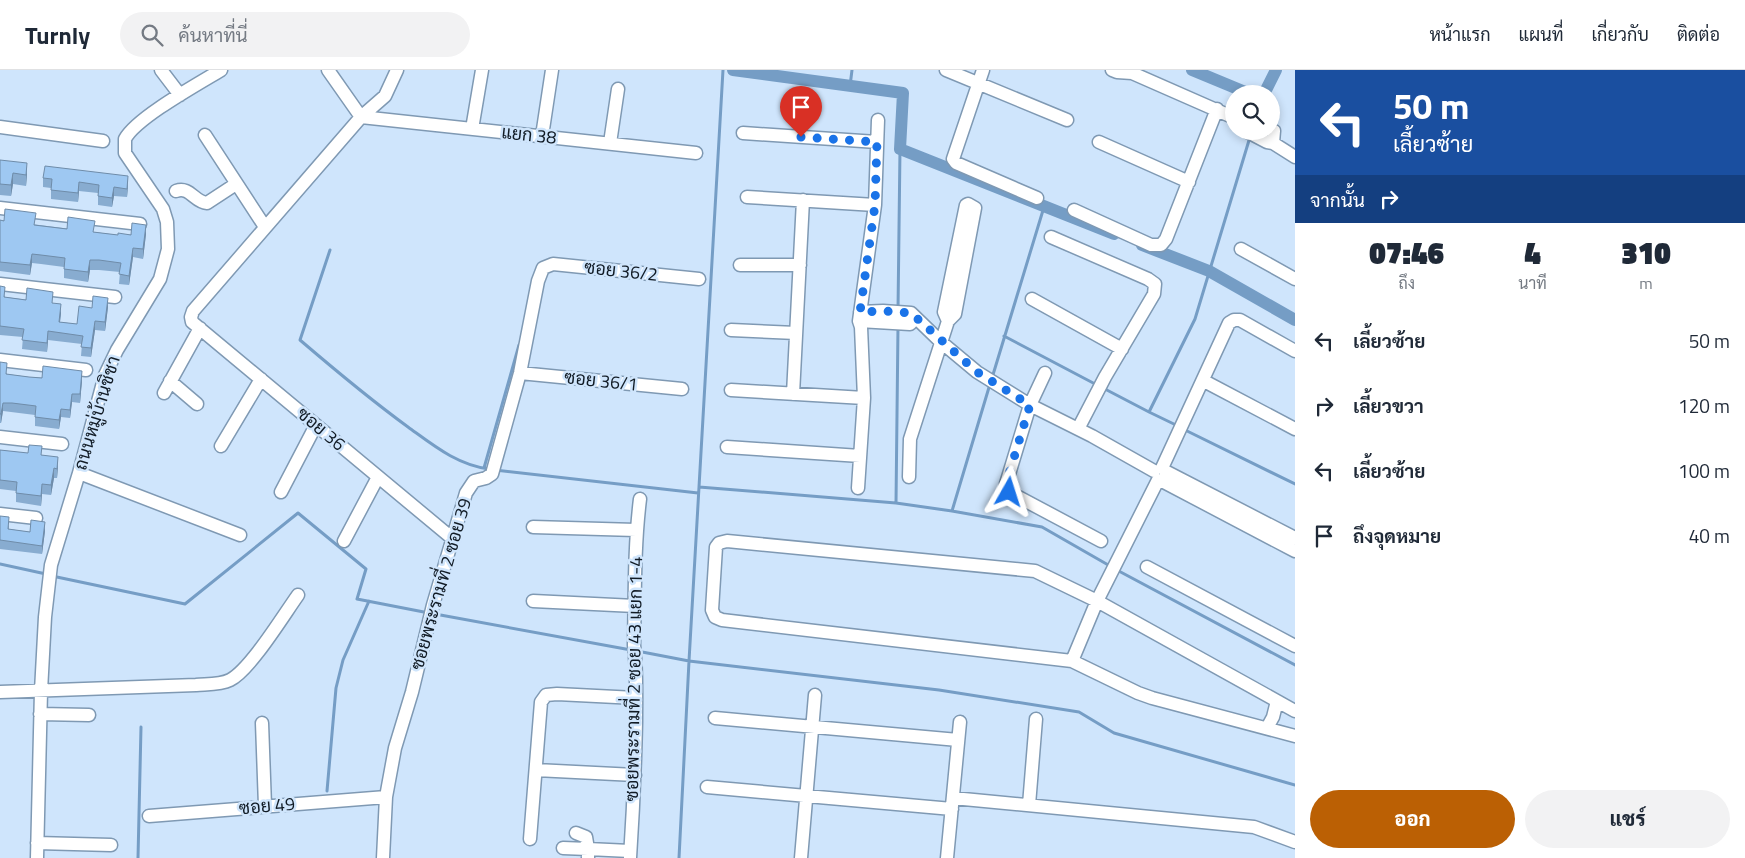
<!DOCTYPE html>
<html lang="th">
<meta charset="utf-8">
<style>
body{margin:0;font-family:"Titillium Web",Sarabun,sans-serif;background:#f2f2f3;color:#1f2937;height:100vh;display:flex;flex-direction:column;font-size:19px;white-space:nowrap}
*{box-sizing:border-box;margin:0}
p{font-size:16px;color:#747a83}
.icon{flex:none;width:28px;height:28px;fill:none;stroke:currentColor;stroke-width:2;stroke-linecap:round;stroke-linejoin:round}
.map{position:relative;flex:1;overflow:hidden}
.sheet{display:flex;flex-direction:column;background:#fff;width:450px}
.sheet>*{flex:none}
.banner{background:#1a4fa0;color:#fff;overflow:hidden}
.buttons{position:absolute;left:1225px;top:15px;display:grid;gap:10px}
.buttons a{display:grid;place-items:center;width:55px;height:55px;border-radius:50%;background:#fff;box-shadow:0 2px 8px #0003;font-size:25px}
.pin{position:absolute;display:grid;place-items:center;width:42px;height:42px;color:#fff;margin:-51px -21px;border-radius:50% 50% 50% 0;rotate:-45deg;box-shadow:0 0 5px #0007}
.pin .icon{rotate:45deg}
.me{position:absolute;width:55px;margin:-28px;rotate:6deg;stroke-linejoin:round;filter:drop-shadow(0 0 4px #0008)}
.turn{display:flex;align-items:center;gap:18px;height:105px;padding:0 15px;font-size:22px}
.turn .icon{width:65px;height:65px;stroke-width:2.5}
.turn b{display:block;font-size:35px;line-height:42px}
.then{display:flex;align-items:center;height:48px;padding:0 15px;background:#0003;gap:10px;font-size:19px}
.eta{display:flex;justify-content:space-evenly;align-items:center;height:85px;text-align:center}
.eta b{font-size:30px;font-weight:800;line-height:35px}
.cta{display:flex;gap:10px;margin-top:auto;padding:10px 15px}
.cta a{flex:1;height:58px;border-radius:30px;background:#bb6004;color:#fff;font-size:20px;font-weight:800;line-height:58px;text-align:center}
.cta a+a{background:#f2f2f3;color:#1f2937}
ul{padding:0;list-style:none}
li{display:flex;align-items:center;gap:15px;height:65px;padding:0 15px}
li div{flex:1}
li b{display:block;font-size:19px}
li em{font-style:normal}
header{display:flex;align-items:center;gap:30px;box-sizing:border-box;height:70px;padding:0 25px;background:#fff;border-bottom:1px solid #e0e1e3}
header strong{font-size:24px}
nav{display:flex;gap:28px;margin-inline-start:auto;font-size:18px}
.search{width:350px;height:45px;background:#f2f2f3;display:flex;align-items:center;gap:12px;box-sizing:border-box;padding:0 18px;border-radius:28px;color:#747a83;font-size:19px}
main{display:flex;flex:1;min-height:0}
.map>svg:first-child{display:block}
</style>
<header>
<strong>Turnly</strong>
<div class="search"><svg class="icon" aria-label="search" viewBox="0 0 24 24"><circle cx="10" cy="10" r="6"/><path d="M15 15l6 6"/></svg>ค้นหาที่นี่</div>
<nav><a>หน้าแรก</a><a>แผนที่</a><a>เกี่ยวกับ</a><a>ติดต่อ</a></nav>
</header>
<main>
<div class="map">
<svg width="1295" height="788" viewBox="0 0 1295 788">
<rect width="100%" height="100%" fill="#cfe5fc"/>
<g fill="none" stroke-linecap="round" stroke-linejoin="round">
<path stroke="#759dc5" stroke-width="3" d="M850,16L852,0
M330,180L300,270C335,300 371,330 408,357C433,375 457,395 489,399
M898,240L900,79
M1004,266L1097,315
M992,308L1044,137
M1103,318L1149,342L1195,249L1250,67
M1149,342L1178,356
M1183,359L1295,414
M484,398L519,275
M495,400L698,423
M699,417L896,433L952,441L1042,457L1110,496
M896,433L898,256
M952,441L990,314
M0,494L46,504
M1115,499L1295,595
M52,506L185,534L298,443L366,499L357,529L429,543
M435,544L631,580
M637,581L689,591L939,620L1079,642L1114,663L1295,715
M327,721L336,618L343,590L369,531
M138,788L141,657
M679,788L689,591L723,0"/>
<path stroke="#759dc5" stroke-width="12" d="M733,0L903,23L900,79L1114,164
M1192,0L1250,24
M1264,24L1276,0
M1142,175L1209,201L1295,250"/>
<defs>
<path id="minor" d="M161,0L180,25
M328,0L361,47L696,83
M397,0L385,26L361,47L193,241L191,247L192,252L453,469
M946,0L1067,50
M983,0L953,89L956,93L1037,128
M1112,0L1117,2L1132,3L1230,46H1234
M0,57L103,71
M472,59L482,0
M1271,60L1274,61L1273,73
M1246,61L1267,72L1273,73L1295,87
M743,63L877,72
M205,65L265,157
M542,66L552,0
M1099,72L1189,112
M610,73L618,19
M176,121C190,116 194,132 207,133L236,114
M747,127L875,135
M0,138L140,154
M1074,140L1151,175H1161L1166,169L1217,39
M1051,167L1148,209L1155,214L1154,224L1105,307L1078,359
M1241,179L1295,209
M740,195H800
M0,214L115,227
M1032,229L1122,279
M860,242L883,241L911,243L941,272L977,302L1030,335L1092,366L1154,401
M859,251L910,254L916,248
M731,260L796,263
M0,290L86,300
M520,303L682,319
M1045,303L1030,335L1006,414L1009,422L1101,471
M170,311L197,334
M1204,311L1295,359
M731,320L864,328
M164,323L200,258
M793,324L803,130
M0,367L62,374
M221,376L261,309
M727,377L860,386
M1162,398L1229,253L1234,250H1240L1295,281
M1165,401L1295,468
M79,403L240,465
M909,407L910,369L948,251L955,244L975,138L968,134L966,135L944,242L948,251
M1158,410L1097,531L1295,641
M1160,410L1295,481
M858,418L864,328L861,257L859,251L875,135L878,50
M281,422L316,355
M0,444L36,448
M533,457L636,460
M344,471L378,407
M1147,497L1295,576
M533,531L635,536
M1072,591L722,550L715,547L712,540L716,477L719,473L727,471L1035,501L1097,531L1072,591L1138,623L1152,628L1295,666
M0,622L196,615C206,614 220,615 230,610C250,600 283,546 298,525
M40,644L89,645
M715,648L958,670
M262,653L265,736
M1267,658L1273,647L1277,631
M536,700L635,705
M707,717L952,739
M953,728L1254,757L1295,772
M1029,735L1036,649
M149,746L386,727
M530,769L541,632L546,625L557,624L636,628
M37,773L111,775
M563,778L588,779L586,767L576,763
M37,788L41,621L45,547L51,495L79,403L105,305L117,280L160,209L168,179L167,152L163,139L125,83V69C136,48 198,14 221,0
M383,788L386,727L395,678L412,622L433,535L466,423L474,411L486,408L492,404L520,303L538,211L543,198L553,194L699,209
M588,788V779L630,781
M630,788C633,743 635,698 636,652C636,627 637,601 634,575C635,526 634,478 640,429
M801,788L815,625
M947,788L960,652"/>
</defs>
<use href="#minor" stroke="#7f99b3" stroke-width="15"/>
<use href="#minor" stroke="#fff" stroke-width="12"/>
</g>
<path fill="#88acd0" d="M0,90L27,104L26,116L13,114L11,126L0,125Z
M43,108L128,115L127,127L114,126L112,137L98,135V123L79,121L78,132L51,129V118L43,117Z
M0,150L118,165L146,164L143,189L133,187L129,215L119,214L120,202L99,200H90L88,212L64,208V197L41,194L32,193L30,205L0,201Z
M0,216L5,227L53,233L61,243L60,252L77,254L92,238L108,237L105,261L95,260L91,287L81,286L82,274L48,270L47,282L22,279L23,267L0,265Z
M0,292L7,304L29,307L82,310L80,333L72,332L70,348L61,347L59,359L35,356V345L3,341L1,353H0Z
M0,380L42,385L58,396L57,408H54L51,425L42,424L41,436L16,432V421L0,419Z
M0,446L9,456V459L30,462L45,461L42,484L0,479Z"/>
<path fill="#6f8ca9" d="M27,93V104L26,116V105Z
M13,103V114L11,126V115Z
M128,106V115L127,127V119Z
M79,112V121L78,132V123Z
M114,117V126L112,137V128Z
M146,155V164L143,189V179Z
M133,178V187L129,215V206Z
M32,184V193L30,205V195Z
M90,190V200L88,212V202Z
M108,228V237L105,261V252Z
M61,234V243L59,260V252Z
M95,251V260L91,287V278Z
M48,261V270L47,282V273Z
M82,301V310L80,333V324Z
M72,324V332L70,348V340Z
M3,333V341L1,353V344Z
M61,339V347L59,359V350Z
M58,387V396L57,408V399Z
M54,398V408L51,425V415Z
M42,414V424L41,436V426Z
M45,452V461L42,484V476Z"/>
<path fill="#9ec8f2" stroke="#6f8ca9" d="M0,90L27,93L26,105L13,103L11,115L0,114Z
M45,96L128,106L127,119L114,117L112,128L98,126L99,115L79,112L78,123L51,120L52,109L43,108Z
M5,139L36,143L34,155L67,159L68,147L95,151L93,162L118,165V163L131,165L132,153L146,155L143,179L133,178L129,206L119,204L121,193L99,190H90L88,202L64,199L65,188L41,185L32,184L30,195L0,192V150L4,151Z
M0,216L5,217L4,227L26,230L27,218L53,222L52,233L61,234L59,252L77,254L79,236L92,238L93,226L108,228L105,252L95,251L91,278L81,277L83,266L48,261L47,273L22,270L24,259L0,256Z
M0,292L7,293L6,304L29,307L42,308L43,296L82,301L80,324H72L70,340L61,339L59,350L35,347L36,336L12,333H3L1,344H0Z
M29,375L42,376L41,385L58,387L57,399L54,398L51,415L42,414L41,426L16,423L17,412L0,410V380L28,383Z
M0,446L9,447L8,459L30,462L31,450L45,452L42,476L0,470Z"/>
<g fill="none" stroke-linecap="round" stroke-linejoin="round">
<path stroke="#1a73e8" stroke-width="9" stroke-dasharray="0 16.2" d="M801,67L877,72L875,135L860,242L883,241L911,243L977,302L1030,335L1006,414L1009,422"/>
</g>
<g text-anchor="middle" stroke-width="5" stroke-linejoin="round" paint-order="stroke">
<g font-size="18" fill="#111b25" stroke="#cfe5fc">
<text transform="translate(529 65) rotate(6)" y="6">แยก 38</text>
<text transform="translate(621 201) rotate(6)" y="6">ซอย 36/2</text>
<text transform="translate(601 311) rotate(6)" y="6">ซอย 36/1</text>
<text transform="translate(97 343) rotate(-73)" y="6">ถนนหมู่บ้านชิชา</text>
<text transform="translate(321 359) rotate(40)" y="6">ซอย 36</text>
<text transform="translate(441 514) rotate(-74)" y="6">ซอยพระรามที่ 2 ซอย 39</text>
<text transform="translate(634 609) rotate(-89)" y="6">ซอยพระรามที่ 2 ซอย 43 แยก 1-4</text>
<text transform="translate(267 736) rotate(-5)" y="6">ซอย 49</text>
</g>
</g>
</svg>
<div class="buttons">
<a><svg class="icon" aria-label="search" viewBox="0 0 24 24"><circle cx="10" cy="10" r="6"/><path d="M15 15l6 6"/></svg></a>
</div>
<div class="pin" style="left:801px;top:67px;background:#d93025"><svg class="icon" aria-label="arrive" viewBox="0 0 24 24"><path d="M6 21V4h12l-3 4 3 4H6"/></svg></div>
<svg class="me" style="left:1009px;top:422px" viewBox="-20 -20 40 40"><path d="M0-17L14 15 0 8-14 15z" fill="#1a73e8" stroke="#fff" stroke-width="4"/></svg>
</div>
<section class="sheet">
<div class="banner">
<div class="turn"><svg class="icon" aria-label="left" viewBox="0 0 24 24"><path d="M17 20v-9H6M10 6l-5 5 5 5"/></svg><div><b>50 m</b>เลี้ยวซ้าย</div></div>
<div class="then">จากนั้น<svg class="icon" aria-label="right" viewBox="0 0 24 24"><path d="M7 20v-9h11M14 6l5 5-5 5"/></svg></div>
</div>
<div class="eta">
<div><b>07:46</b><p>ถึง</p></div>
<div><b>4</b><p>นาที</p></div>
<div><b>310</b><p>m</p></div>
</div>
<ul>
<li><svg class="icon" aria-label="left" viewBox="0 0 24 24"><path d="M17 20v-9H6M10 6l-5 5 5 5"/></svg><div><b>เลี้ยวซ้าย</b></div><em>50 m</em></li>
<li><svg class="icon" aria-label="right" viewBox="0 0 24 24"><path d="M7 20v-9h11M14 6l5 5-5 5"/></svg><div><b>เลี้ยวขวา</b></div><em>120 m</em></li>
<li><svg class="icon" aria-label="left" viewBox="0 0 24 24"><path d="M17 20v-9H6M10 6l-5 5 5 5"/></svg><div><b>เลี้ยวซ้าย</b></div><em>100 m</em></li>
<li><svg class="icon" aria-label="arrive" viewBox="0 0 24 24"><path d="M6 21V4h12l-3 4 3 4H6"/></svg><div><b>ถึงจุดหมาย</b></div><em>40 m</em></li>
</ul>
<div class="cta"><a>ออก</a><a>แชร์</a></div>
</section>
</main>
